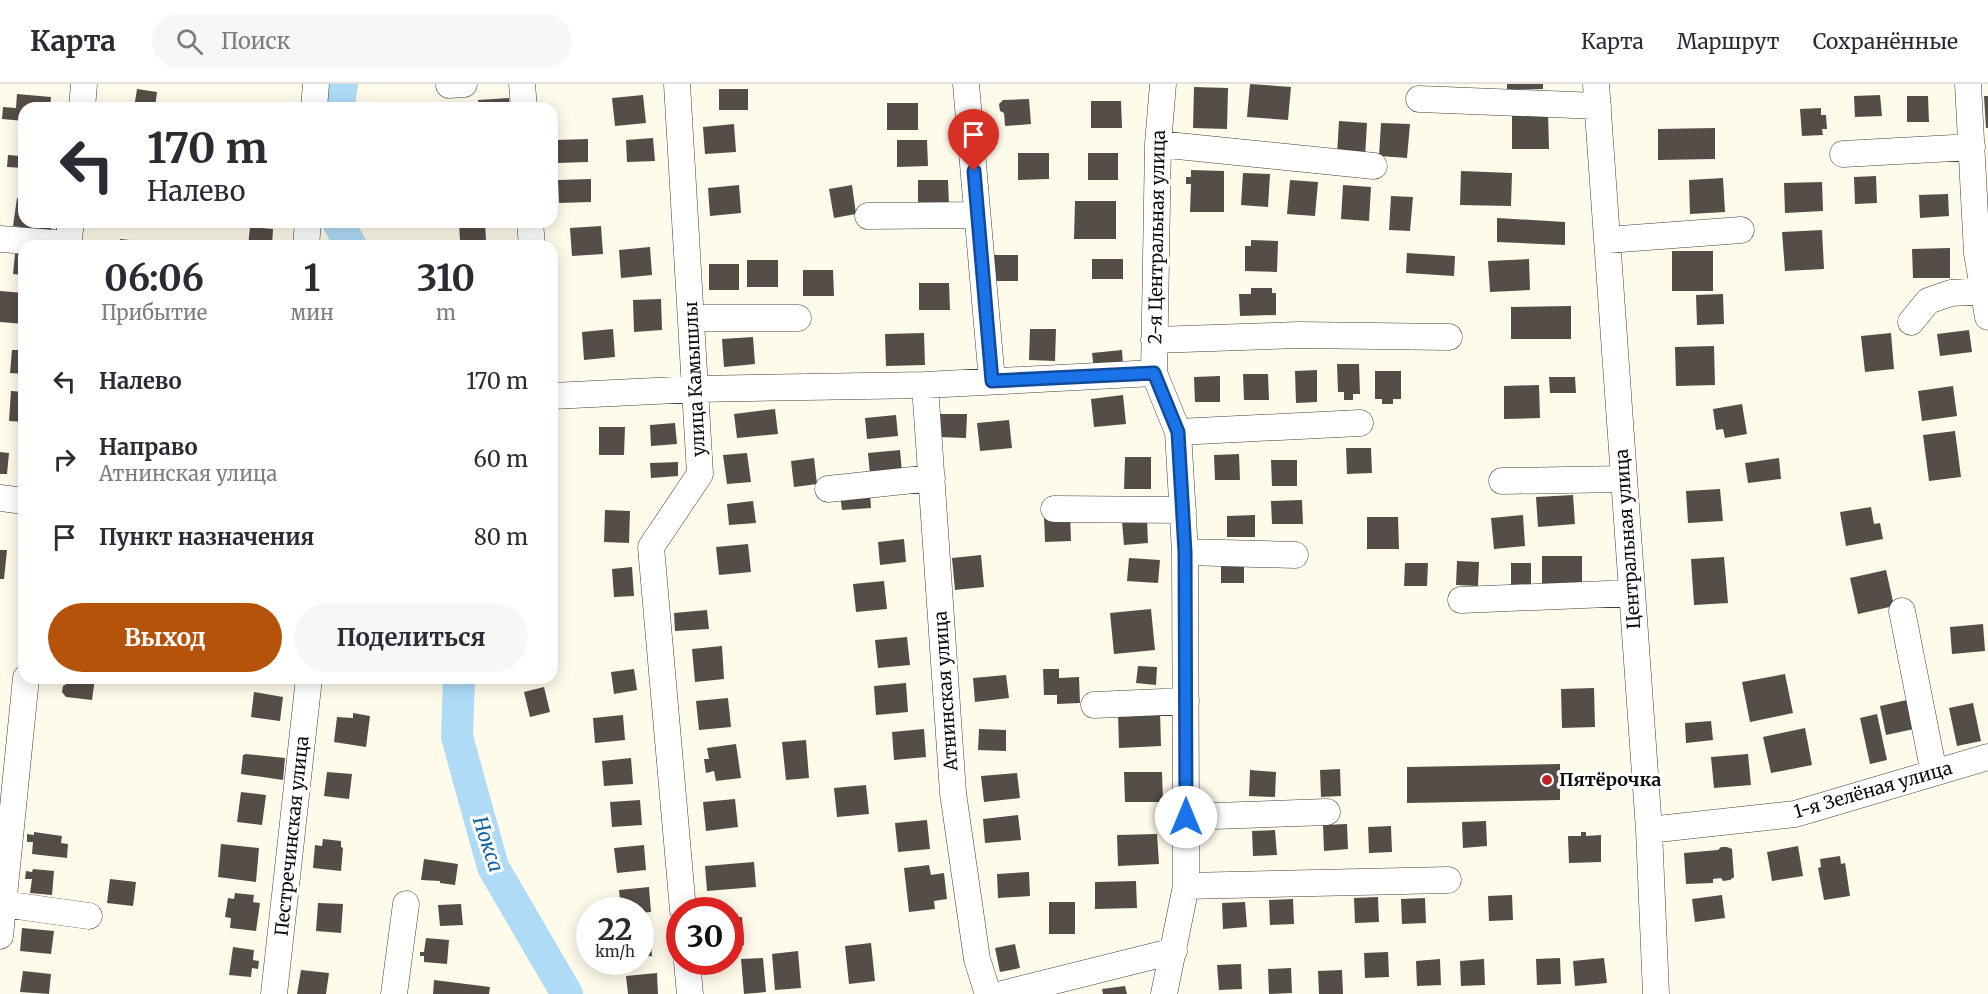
<!DOCTYPE html>
<html lang="ru">
<meta charset="utf-8">
<style>
body{margin:0;font-family:Merriweather,serif;background:#f7f7f7;color:#2b2b33;height:100vh;display:flex;flex-direction:column;font-size:22px;white-space:nowrap}
*{box-sizing:border-box;margin:0}
p{font-size:20px;color:#7c7c81}
.icon{flex:none;width:33px;height:33px;fill:none;stroke:currentColor;stroke-width:2;stroke-linecap:round;stroke-linejoin:round}
.map{position:relative;flex:1;overflow:hidden}
.side{position:absolute;left:18px;top:156px;width:540px;height:444px;display:flex;flex-direction:column;background:#fff;border-radius:18px;box-shadow:0 3px 15px #0003}
.side>*{flex:none}
.guide{position:absolute;left:18px;top:18px;width:540px;height:126px;border-radius:18px;box-shadow:0 3px 15px #0003;background:#fff;color:#2b2b33;overflow:hidden}
.speed{position:absolute;left:576px;top:813px;display:flex;gap:12px;font-size:30px;font-weight:700;text-align:center}
.speed>*{display:grid;place-content:center;width:78px;height:78px;border-radius:50%;background:#fff;box-shadow:0 3px 15px #0003;line-height:1}
.speed small{font-size:15px;font-weight:400}
.speed .limit{border:9px solid #d22;background:#fff;color:#111}
.pin{position:absolute;display:grid;place-items:center;width:51px;height:51px;color:#fff;margin:-62px -26px;border-radius:50% 50% 50% 0;rotate:-45deg;box-shadow:0 0 6px #0007}
.pin .icon{rotate:45deg}
.me{position:absolute;width:66px;margin:-33px;rotate:0deg;stroke-linejoin:round;filter:drop-shadow(0 0 4px #0008)}
.turn{display:flex;align-items:center;gap:21px;height:126px;padding:0 30px;font-size:27px}
.turn .icon{width:78px;height:78px;stroke-width:2.5}
.turn b{display:block;font-size:42px;line-height:51px}
.eta{display:flex;justify-content:space-evenly;align-items:center;height:102px;text-align:center}
.eta b{font-size:36px;font-weight:700;line-height:42px}
.button{display:flex;gap:12px;margin-top:auto;padding:12px 30px}
.button a{flex:1;height:69px;border-radius:36px;background:#b45309;color:#fff;font-size:24px;font-weight:700;line-height:69px;text-align:center}
.button a+a{background:#f7f7f7;color:#2b2b33}
ul{padding:0;list-style:none}
li{display:flex;align-items:center;gap:18px;height:78px;padding:0 30px}
li div{flex:1}
li b{display:block;font-size:22px}
li em{font-style:normal}
header{display:flex;align-items:center;gap:36px;box-sizing:border-box;height:84px;padding:0 30px;background:#fff;border-bottom:2px solid #e1e1e2}
header strong{font-size:28px}
nav{display:flex;gap:33px;margin-inline-start:auto;font-size:21px}
.search{width:420px;height:54px;background:#f7f7f7;display:flex;align-items:center;gap:15px;box-sizing:border-box;padding:0 21px;border-radius:33px;color:#7c7c81;font-size:22px}
.map>svg:first-child{display:block}
</style>
<header>
<strong>Карта</strong>
<div class="search"><svg class="icon" aria-label="search" viewBox="0 0 24 24"><circle cx="10" cy="10" r="6"/><path d="M15 15l6 6"/></svg>Поиск</div>
<nav><a>Карта</a><a>Маршрут</a><a>Сохранённые</a></nav>
</header>
<div class="map">
<svg width="1988" height="910" viewBox="0 0 1988 910">
<rect width="100%" height="100%" fill="#fffbeb"/>
<g fill="none" stroke-linecap="round" stroke-linejoin="round">
<path stroke="#afdbf7" stroke-width="32" d="M338,24L342,0
M338,138L351,162
M459,594L457,653L493,783L567,910"/>
</g>
<path fill="#554d48" d="M1250,0L1291,3L1288,36L1247,33Z
M1507,0H1543V5L1507,6Z
M1194,3L1228,4L1227,45L1193,44Z
M137,5L157,8L155,24H134Z
M719,5H748V26H719Z
M17,10L51,13L50,24H24V37L2,35L3,23L16,24Z
M643,11L646,39L615,42L612,14Z
M1880,11L1882,32L1855,33L1854,12Z
M1907,12H1928L1929,38H1907Z
M1984,12H1988V44H1986Z
M509,14L510,24H479L478,16Z
M1029,15L1031,40L1005,42L1004,29L1000,27L999,20L1003,16Z
M1091,17H1121L1122,44H1091Z
M887,19H918V46H887Z
M1821,24V31H1826L1827,45H1822L1823,51L1802,52L1800,25Z
M1512,27H1548L1549,65H1512Z
M1339,37L1367,39L1365,73L1337,71Z
M1381,39L1410,40L1407,74L1379,72Z
M734,40L736,68L705,70L703,43Z
M1715,44V75L1658,76V45Z
M653,54L655,77L627,78L626,56Z
M588,55V78L557,79L556,56Z
M897,56H927L928,82L897,83Z
M22,59H24V84L7,83L8,71L21,72Z
M1018,69H1049V95L1018,96Z
M1088,69H1118V96H1088Z
M1191,86L1224,87V128H1190L1191,100H1186V93H1191Z
M1461,87L1512,89L1511,122L1460,121Z
M1243,89L1270,90L1268,123L1241,121Z
M1876,92L1877,119L1855,120L1854,93Z
M1723,94L1725,128L1690,130L1689,96Z
M591,95V118L559,119L558,96Z
M918,96H948L949,122H918Z
M1290,96L1318,98L1315,132L1287,130Z
M1822,98L1823,127L1785,129L1784,99Z
M739,101L741,129L710,132L708,104Z
M852,101L856,130L834,134L829,105Z
M1343,101L1371,103L1369,137L1341,135Z
M1948,110L1949,132L1920,134L1919,111Z
M1391,112L1413,113L1410,147L1389,146Z
M17,114H24V138H52L51,147L13,142Z
M1075,117H1116V155H1074Z
M1497,134L1565,138V161L1497,158Z
M459,138H485L486,156L460,157Z
M601,142L603,170L572,172L570,144Z
M250,143L273,145L272,162H248Z
M1822,146L1824,185L1785,187L1782,148Z
M120,155L170,160V162H119Z
M1251,156L1278,157L1277,188L1245,187V162H1251Z
M650,163L652,191L621,194L619,166Z
M1950,164V194H1913L1912,165Z
M1672,167H1713V207H1672Z
M1407,169L1455,172L1454,192L1406,189Z
M15,170H24V191L13,190Z
M993,171H1018V197H993Z
M1092,175H1123V195H1092Z
M1529,175L1530,206L1490,208L1488,177Z
M747,176H778V203H747Z
M709,180H739V206H709Z
M803,186H833L834,212H803Z
M919,199H949L950,226H919Z
M1251,204H1272V209H1276V231L1240,232L1239,210H1251Z
M0,207L24,209V240L0,238Z
M1723,210L1724,240L1697,241L1696,211Z
M661,215L662,246L634,248L633,216Z
M1571,222V255H1511V223Z
M613,245L615,273L584,276L582,248Z
M1030,245H1056L1055,277L1029,276Z
M1969,246L1972,268L1940,272L1937,250Z
M924,249L925,281L886,282L885,250Z
M1891,249L1894,285L1865,288L1861,252Z
M753,253L755,280L724,283L722,255Z
M1714,262L1715,301L1676,302L1675,263Z
M12,266H24V290L10,289Z
M1122,266L1123,282L1094,286L1092,269Z
M1337,280H1359L1360,310H1353V316H1344V308H1338Z
M1317,286V318L1296,319L1295,287Z
M1375,287H1401V315H1393V320H1382V315H1375Z
M1243,290H1268L1269,316H1244Z
M1220,292V318H1195L1194,293Z
M1549,293H1575L1576,309H1550Z
M1539,301L1540,334L1504,335V302Z
M1953,302L1957,332L1922,337L1918,307Z
M11,307L24,308V338L9,337Z
M1123,311L1126,340L1094,343L1091,315Z
M1742,320L1747,350L1725,354L1723,345L1716,346L1713,325Z
M775,325L778,350L737,354L734,330Z
M939,330H967L966,354L938,353Z
M896,331L898,352L867,355L865,334Z
M1009,336L1012,364L980,367L977,339Z
M675,339L677,360L651,362L650,341Z
M599,343H625L624,371H599Z
M1955,347L1961,393L1929,397L1923,351Z
M1346,364H1371L1372,389L1347,390Z
M900,366L902,388L870,391L868,369Z
M0,368L9,369L7,390H0Z
M747,369L751,398L727,400L723,371Z
M1239,370L1240,396H1215L1214,371Z
M1125,373H1151V405H1124Z
M814,374L817,400L794,403L791,377Z
M1779,374L1781,395L1748,399L1745,379Z
M1271,376H1297V402H1272Z
M678,378V392L651,394L650,379Z
M1720,405L1723,437L1688,439L1686,407Z
M870,408L871,424L842,426L840,410Z
M1573,411L1575,440L1538,443L1536,413Z
M1302,416L1303,440H1272L1271,417Z
M753,417L756,439L729,441L727,420Z
M1871,423L1874,440L1880,439L1883,455L1846,462L1840,428Z
M605,426L630,427L629,459L604,458Z
M1070,430L1071,457L1045,458L1044,432Z
M1255,431V453H1227V432Z
M1523,431L1525,462L1494,465L1491,434Z
M1367,433H1398L1399,465H1367Z
M1147,436L1148,459L1124,461L1122,437Z
M904,455L906,478L880,481L878,458Z
M748,460L751,488L719,491L716,463Z
M0,466H7L4,495H0Z
M981,471L984,503L955,506L952,474Z
M1542,472H1582V508H1542Z
M1724,473L1728,519L1694,521L1691,475Z
M1129,474L1160,476L1158,499L1127,497Z
M1457,477L1479,478L1478,502L1456,501Z
M1221,478H1244V499H1221Z
M1405,479H1428L1427,502H1404Z
M1511,479H1531V501L1511,502Z
M632,483L634,512L614,513L612,485Z
M1886,486L1894,522L1858,530L1850,494Z
M884,497L887,525L856,528L853,500Z
M1151,525L1155,566L1114,570L1110,529Z
M707,526L709,545L675,547L674,529Z
M1983,540L1985,567L1952,570L1950,543Z
M907,553L910,581L878,584L875,556Z
M722,562L724,595L695,598L692,565Z
M1138,582L1157,583L1156,601L1136,599Z
M634,585L637,606L614,610L611,588Z
M1043,585H1059V594L1079,593L1080,619L1057,620V611H1044Z
M1785,590L1793,629L1750,638L1742,598Z
M1006,591L1009,614L975,618L973,594Z
M68,594H95L92,616L66,613L62,608L63,602L68,599Z
M906,599L908,628L876,631L874,602Z
M544,603L550,628L530,633L524,608Z
M1594,604L1595,643L1562,644L1561,605Z
M254,608L283,613L280,637L251,633Z
M728,614L731,643L699,646L696,617Z
M1907,616L1914,645L1886,651L1880,622Z
M1973,619L1981,657L1957,662L1949,624Z
M1160,628L1161,662L1119,664L1118,629Z
M353,629L370,632L366,663L334,658L337,633L353,634Z
M1877,630L1887,676L1870,680L1860,634Z
M623,631L625,656L595,659L593,634Z
M1711,637L1713,656L1686,659L1685,639Z
M1805,644L1812,681L1771,689L1763,653Z
M924,645L926,673L894,676L892,648Z
M979,645L1006,646V667L978,666Z
M806,656L809,694L786,696L782,658Z
M736,660L741,694L716,697L714,687L706,689L704,675H709L707,664Z
M246,670L285,674L283,696L241,690L243,671Z
M1748,670L1751,701L1714,704L1711,673Z
M631,674L633,700L604,702L602,677Z
M1560,680V716L1407,719V683Z
M1340,685L1341,712L1321,713L1320,686Z
M1250,686L1276,688L1275,713L1249,712Z
M327,688L352,690L349,715L324,712Z
M1124,688H1162L1163,718H1125Z
M1017,689L1020,714L984,718L981,692Z
M866,701L869,730L837,733L834,704Z
M241,708L266,711L262,741L237,738Z
M735,715L738,743L706,747L703,718Z
M640,716L642,741L612,743L610,718Z
M1018,731L1021,756L985,759L983,735Z
M927,736L930,765L898,768L895,739Z
M1486,737L1487,762L1463,764L1462,738Z
M1347,740L1348,765L1324,767L1323,741Z
M1391,742L1392,768L1369,769L1368,743Z
M1275,746L1277,771L1253,772L1252,747Z
M34,748L62,752L61,759L68,760L67,774L32,770L33,758H27V750L34,751Z
M1581,748H1586V752L1601,751V778L1569,779L1568,752H1581Z
M1157,750L1159,780L1118,782L1117,751Z
M323,755L341,757V763L343,764L341,787L313,784L315,761L322,762Z
M221,760L259,764L256,798L218,793Z
M644,761L646,786L617,789L614,764Z
M1798,762L1803,792L1772,797L1767,768Z
M1721,763H1727L1732,765L1734,793L1730,796L1723,797L1721,794L1713,795V799L1686,800L1684,769L1718,766Z
M1840,772L1841,780L1845,779L1850,812L1824,816L1818,784L1821,783L1820,775Z
M424,775L458,780L455,801L440,799V797L421,796Z
M754,778L756,803L707,807L705,782Z
M929,781L931,791L944,789L947,815L934,817L935,825L909,828L904,784Z
M33,785L54,787L52,811L30,809L32,795H25L26,787L32,788Z
M1029,788L1030,812L998,814L997,790Z
M110,795L136,798L133,822L107,819Z
M1136,797L1137,824L1095,825V798Z
M649,803L651,828L640,829V826H621L619,806Z
M235,809L254,811L253,818L260,819L256,847L230,844L231,834L225,833L228,814L234,815Z
M1512,811L1513,836L1489,837L1488,812Z
M1722,811L1725,834L1695,838L1692,815Z
M1378,813L1379,838L1355,839L1354,814Z
M1425,814L1426,839L1402,840L1401,815Z
M1293,815L1294,840L1270,841L1269,816Z
M1049,818H1075V850H1049Z
M1245,818L1247,843L1223,845L1222,819Z
M318,819L343,820L341,849L316,847Z
M461,820L463,841L440,842L438,821Z
M742,833L744,861L730,862V834Z
M22,844L54,847L51,870L20,867Z
M650,847L652,872L640,873V848Z
M426,854L449,856L447,880L424,878V872H420V868H424Z
M871,859L875,897L849,900L845,862Z
M1015,860L1020,884L1000,888L995,864Z
M233,863L254,866L253,876L259,877L258,885L252,884L251,893L229,891Z
M798,867L801,904L775,906L772,870Z
M1388,868L1389,893L1365,894L1364,869Z
M763,874L766,908L744,910L741,875Z
M1560,874L1561,900L1537,901L1536,875Z
M1604,874L1607,899L1575,902L1573,877Z
M1440,875L1441,901L1417,902L1416,877Z
M1484,875L1485,901L1461,902L1460,877Z
M1241,880L1242,905L1219,906L1217,881Z
M1291,884L1292,909L1269,910L1268,885Z
M301,886L329,889L326,910H297Z
M1342,886L1343,910H1319L1318,887Z
M23,887L51,890L49,910L20,908Z
M657,889L658,910H628L626,892Z
M434,896L490,903L489,910H433Z
M1125,902L1127,910H1103L1102,905Z"/>
<g fill="none" stroke-linecap="round" stroke-linejoin="round">
<defs>
<path id="minor" d="M522,0L524,24
M677,0L700,390L651,463L683,826
M966,0L992,297
M1163,0L1158,60L1154,289L1178,348L1185,468L1186,733V802L1164,910
M1596,0L1649,746L1656,910
M1968,0L1977,169L1988,233
M449,1L464,0
M1419,15L1598,22
M82,24L84,0
M314,24L316,0
M1158,60L1374,82
M1843,70L1972,63
M868,132L977,131
M530,138L532,162
M0,155L68,160
M1607,156L1741,146
M68,162L71,138
M306,162L308,138
M692,234H798
M1911,238L1928,217L1951,209L1984,207
M1154,256L1299,251L1449,253
M925,301L953,709L977,875L988,910
M552,312L696,305L925,301L1154,289
M1178,348L1360,339
M1502,397L1624,395
M828,405L932,394
M0,414L24,417
M1054,425L1183,426
M1185,468L1295,471
M1461,516L1632,509
M1902,527L1934,689
M1094,621L1186,617
M1186,733L1327,728
M1649,746L1795,730L1988,673
M1186,802L1448,796
M3,820L89,832
M0,852L26,594
M687,878L690,910
M274,910L309,594
M394,910L406,820
M1002,910L1174,867"/>
</defs>
<use href="#minor" stroke="#3f3f3f" stroke-width="27"/>
<use href="#minor" stroke="#fff" stroke-width="26"/>
</g>
<g fill="none" stroke-linecap="round" stroke-linejoin="round">
<defs>
<path id="route" d="M974,87L992,297L1154,289L1178,348L1185,468L1186,733"/>
</defs>
<use href="#route" stroke="#114b97" stroke-width="15"/>
<use href="#route" stroke="#1a73e8" stroke-width="10"/>
</g>
<circle fill="#be2226" stroke="#fff" stroke-width="2" cx="1547" cy="696" r="6"/>
<g text-anchor="middle" stroke-width="6" stroke-linejoin="round" paint-order="stroke">
<g font-size="18" fill="#0c0c0c" stroke="#fff">
<text transform="translate(1157 153) rotate(-89)" y="6">2-я Центральная улица</text>
<text transform="translate(695 295) rotate(-93)" y="6">улица Камышлы</text>
<text transform="translate(1628 455) rotate(-94)" y="6">Центральная улица</text>
<text transform="translate(946 607) rotate(-94)" y="6">Атнинская улица</text>
<text transform="translate(1873 706) rotate(-16)" y="6">1-я Зелёная улица</text>
<text transform="translate(292 752) rotate(-84)" y="6">Пестречинская улица</text>
</g>
<g font-size="18" font-weight="bold" fill="#0c0c0c" stroke="#fff" text-anchor="start">
<text x="1559" y="702">Пятёрочка</text>
</g>
<g font-size="20" font-style="italic" fill="#13609f" stroke="#fff">
<text transform="translate(488 760) rotate(72)" y="7">Нокса</text>
</g>
</g>
</svg>
<div class="speed"><div>22<small>km/h</small></div><div class="limit">30</div></div>
<div class="pin" style="left:974px;top:87px;background:#d93025"><svg class="icon" aria-label="arrive" viewBox="0 0 24 24"><path d="M6 21V4h12l-3 4 3 4H6"/></svg></div>
<svg class="me" style="left:1186px;top:733px" viewBox="-20 -20 40 40"><circle r="19" fill="#fff"/><path d="M0-13L10 11 0 6-10 11z" fill="#1a73e8"/></svg>
<div class="guide">
<div class="turn"><svg class="icon" aria-label="left" viewBox="0 0 24 24"><path d="M17 20v-9H6M10 6l-5 5 5 5"/></svg><div><b>170 m</b>Налево</div></div>
</div>
<section class="side">
<div class="eta">
<div><b>06:06</b><p>Прибытие</p></div>
<div><b>1</b><p>мин</p></div>
<div><b>310</b><p>m</p></div>
</div>
<ul>
<li><svg class="icon" aria-label="left" viewBox="0 0 24 24"><path d="M17 20v-9H6M10 6l-5 5 5 5"/></svg><div><b>Налево</b></div><em>170 m</em></li>
<li><svg class="icon" aria-label="right" viewBox="0 0 24 24"><path d="M7 20v-9h11M14 6l5 5-5 5"/></svg><div><b>Направо</b><p>Атнинская улица</p></div><em>60 m</em></li>
<li><svg class="icon" aria-label="arrive" viewBox="0 0 24 24"><path d="M6 21V4h12l-3 4 3 4H6"/></svg><div><b>Пункт назначения</b></div><em>80 m</em></li>
</ul>
<div class="button"><a>Выход</a><a>Поделиться</a></div>
</section>
</div>
